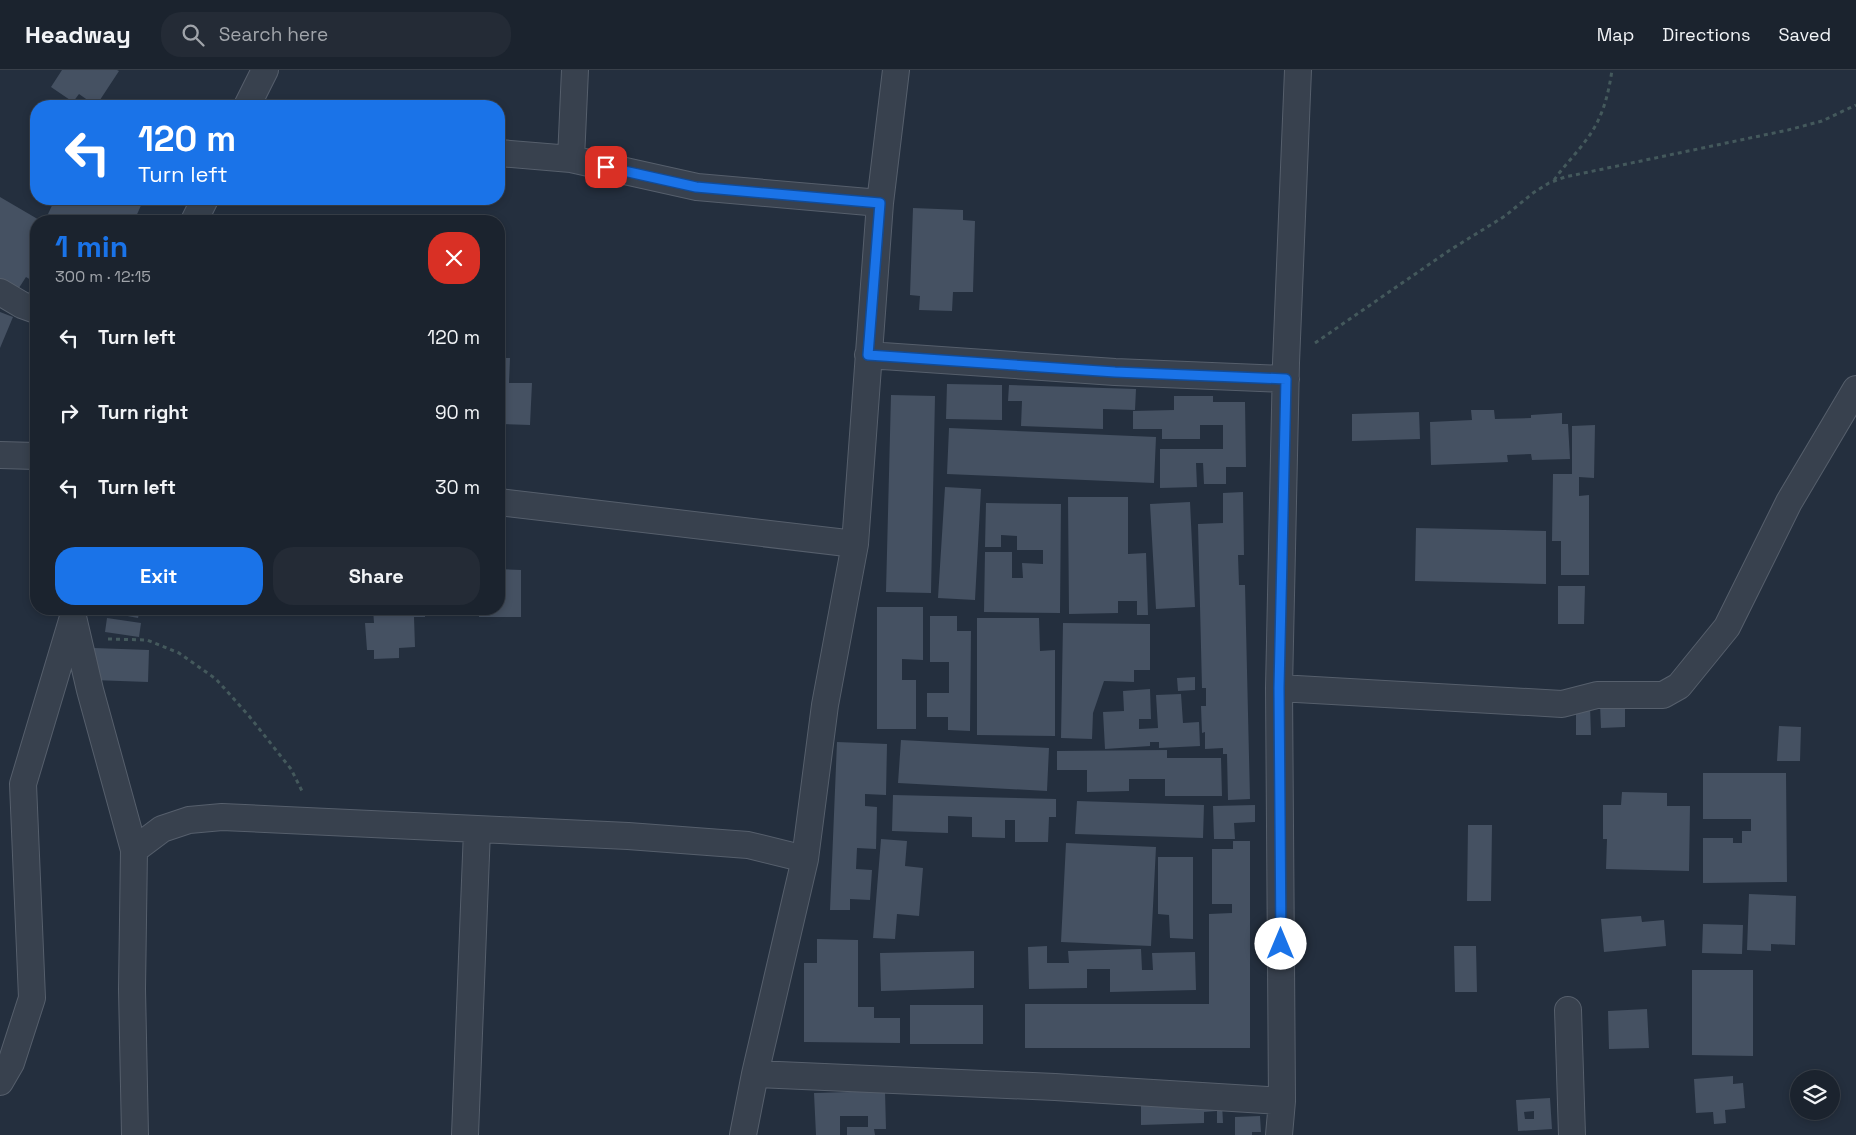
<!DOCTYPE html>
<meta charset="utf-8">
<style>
body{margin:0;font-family:"Space Grotesk",sans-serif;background:#242b36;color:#f1f3f6;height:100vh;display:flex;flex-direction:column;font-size:19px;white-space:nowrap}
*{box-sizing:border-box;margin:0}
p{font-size:16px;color:#a0a4aa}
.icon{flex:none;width:28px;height:28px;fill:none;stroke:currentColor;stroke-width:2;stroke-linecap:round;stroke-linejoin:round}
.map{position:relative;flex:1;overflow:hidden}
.details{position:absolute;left:30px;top:145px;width:475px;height:400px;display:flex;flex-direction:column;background:#1b232e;border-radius:20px;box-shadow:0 2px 8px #0003,0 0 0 1px #39404a}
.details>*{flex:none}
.banner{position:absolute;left:30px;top:30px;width:475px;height:105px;border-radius:20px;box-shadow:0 2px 8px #0003,0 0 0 1px #39404a;background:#1a73e8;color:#fff;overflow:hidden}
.buttons{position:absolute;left:1790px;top:1000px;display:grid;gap:10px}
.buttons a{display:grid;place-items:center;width:50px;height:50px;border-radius:50%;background:#1b232e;box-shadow:0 2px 8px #0003,0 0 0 1px #39404a;font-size:25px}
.pin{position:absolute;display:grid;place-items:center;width:42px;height:42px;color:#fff;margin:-21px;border-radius:10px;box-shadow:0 2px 8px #0006}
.me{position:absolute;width:55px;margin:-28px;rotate:0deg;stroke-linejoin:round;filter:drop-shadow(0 0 4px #0008)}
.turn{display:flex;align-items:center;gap:18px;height:105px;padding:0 25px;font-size:22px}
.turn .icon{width:65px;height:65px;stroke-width:2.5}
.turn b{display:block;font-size:35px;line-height:42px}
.round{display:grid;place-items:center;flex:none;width:52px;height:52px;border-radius:20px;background:#242b36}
.headline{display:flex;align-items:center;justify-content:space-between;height:85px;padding:0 25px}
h1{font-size:30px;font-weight:700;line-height:38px;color:#1a73e8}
.primary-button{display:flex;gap:10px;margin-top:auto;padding:10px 25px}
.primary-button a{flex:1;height:58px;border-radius:20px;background:#1a73e8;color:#fff;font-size:20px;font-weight:700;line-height:58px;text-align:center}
.primary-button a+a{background:#242b36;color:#f1f3f6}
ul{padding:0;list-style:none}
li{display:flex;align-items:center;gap:15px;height:75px;padding:0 25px}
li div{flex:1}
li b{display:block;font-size:19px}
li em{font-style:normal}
header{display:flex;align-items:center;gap:30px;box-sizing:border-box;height:70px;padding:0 25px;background:#1b232e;border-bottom:1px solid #39404a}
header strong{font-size:24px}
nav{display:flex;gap:28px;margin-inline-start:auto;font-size:18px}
.search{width:350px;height:45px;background:#242b36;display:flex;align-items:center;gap:12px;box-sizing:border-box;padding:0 18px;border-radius:20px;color:#a0a4aa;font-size:19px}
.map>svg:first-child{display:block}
</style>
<header>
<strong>Headway</strong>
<div class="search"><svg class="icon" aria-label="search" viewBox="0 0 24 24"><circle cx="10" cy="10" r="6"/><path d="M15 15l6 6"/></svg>Search here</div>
<nav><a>Map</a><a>Directions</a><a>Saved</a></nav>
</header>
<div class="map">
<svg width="1856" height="1065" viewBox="0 0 1856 1065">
<rect width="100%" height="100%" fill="#242f3e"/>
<path fill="#455162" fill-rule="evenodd" d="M62,0H117L119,1L96,36L79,24L73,32L51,17Z
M0,127L41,151H36V213L26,207L17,221L0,211Z
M55,129H138L143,131L134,151H65L48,144Z
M913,138L963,140V150L975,151L973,222H953L952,241L919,240L920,226L910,225Z
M309,147L331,149V151H309Z
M0,242L13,247L0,278Z
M499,288H510L509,313H532L530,355L499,354Z
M947,314L1002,315V350L946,349Z
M1009,315L1136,319L1135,340L1103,339V359L1021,356L1022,331H1008Z
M891,325L935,326L931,523L886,522Z
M1174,326H1213V332H1245L1246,397H1226V414H1204L1203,393H1196L1197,417L1160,418V379H1223V355H1200V369H1162V359H1133V341L1174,340Z
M1471,340H1494L1495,349L1531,348V345L1562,343V354H1568L1570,389L1532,390L1531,384L1507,385L1508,392L1431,395L1430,352L1472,350Z
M1419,342L1420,369L1352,371V344Z
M1595,355L1594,408L1579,407V426L1589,425V505H1561V471H1552L1553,404H1572V356Z
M949,358L1156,367L1154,413L947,404Z
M945,417L981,419L975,530L938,528Z
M1243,422L1244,485H1238L1239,515H1245L1250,729L1228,730L1227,684H1223V678L1205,679V662L1202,663L1201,636H1206V618H1202L1198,454L1223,453V423Z
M1068,427H1128V484L1146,483L1148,545H1137V531H1118V543L1069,544Z
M1190,432L1195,537L1156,539L1150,434Z
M986,433L1061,434L1060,543L984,542L985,482H1012V508H1023L1022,493L1043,494V480H1017V466L1001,465V477H985Z
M1416,458L1546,461V514L1415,511Z
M499,499L521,500V547H479V541H467V539H499Z
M1558,516H1585L1584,554H1558Z
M877,537H923V590L902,589V610H916V659H877Z
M118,539H140L138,548L117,544Z
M373,539H425V547H414L415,577L399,578V588L374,589V580H367L365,553H374Z
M930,546H957V561H971L970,661L948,660V647H927V623H949V592H930Z
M107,548L141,553L139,567L105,562Z
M977,548H1039L1040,581L1055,580V666L977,665Z
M1063,553L1150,554V600H1134V612L1104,611L1093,643L1092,669L1061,668Z
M94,578L149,580L148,612L93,610Z
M1195,607V620L1178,621L1177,608Z
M1150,619L1151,649H1139V659L1158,658L1156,625L1181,624L1183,653L1199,652L1200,676L1159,678V672H1150V676L1105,679L1103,642L1124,641L1123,621Z
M1625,633V657L1601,658L1600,634Z
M1576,636H1590L1591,665H1576Z
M1779,656L1801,657L1800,691H1777Z
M901,670L1049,678L1047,721L898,713Z
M837,672L887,674L886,725L865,724V736L877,737L876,779L857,778L856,799L872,800L870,830L850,829V840H830Z
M1167,680V688H1221L1222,726H1165V709H1129V721L1087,722V700H1057V681Z
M1703,703H1786L1787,812L1703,813V768H1733V773H1742V761H1751V749H1703Z
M1622,722L1667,723V736H1690L1689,801L1606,799L1607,769H1603V735H1621Z
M893,725L1056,729V747H1049L1048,772H1015V750H1005V768L972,767V747L948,746V763L892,761Z
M1077,731L1204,735L1203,768L1075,764Z
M1255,735V752L1234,753L1235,769H1214L1213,736Z
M1468,755H1492L1491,831H1467Z
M881,769L907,771L905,796L923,798L919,846L897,844L895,869L873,868Z
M1233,771H1250V978H1025V934H1209V844L1232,843V834H1212V779H1233Z
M1066,773L1156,777L1151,876L1061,872Z
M1158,787H1193V869L1170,868L1169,845L1158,844Z
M1749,824L1796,826L1795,875L1771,874V881L1747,880Z
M1641,846L1642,852L1664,850L1666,876L1604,882L1601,849Z
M1703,854L1743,855L1742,884L1702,883Z
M817,869L858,870V937H874V948H900V973L804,972V893H817Z
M1047,876V893H1069L1068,881L1141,879L1142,900H1153L1152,883L1195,882L1196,920L1110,922V899H1087V918L1029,919L1028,877Z
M1454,876H1476L1477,922H1455Z
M974,881V918L881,921L880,883Z
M1692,900H1753V986L1692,985Z
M910,935H983V974H910Z
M1647,939L1649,978L1609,979L1608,941Z
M1733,1006V1014L1743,1013L1745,1038L1725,1040L1726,1053L1714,1054L1713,1042L1696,1043L1694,1009Z
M885,1021L886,1059H874L875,1065H847V1057H868V1046H840V1065H816L814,1023Z
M1550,1028L1552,1059L1518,1061L1516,1030ZM1534,1041V1049H1525L1524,1042Z
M1222,1033L1223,1053H1217V1041L1204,1042V1053L1141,1055V1035Z
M1260,1046L1261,1062H1252V1065H1235V1047Z"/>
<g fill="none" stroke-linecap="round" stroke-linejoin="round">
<defs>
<path id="street" d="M247,36L265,0
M499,83L571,89L697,117L880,133
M571,89L575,0
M194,151L205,129
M0,222L22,235L36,240
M868,285L1115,302L1286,309
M0,385L36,386
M499,432L855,474
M73,547L90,620L134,780L132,919L135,1065
M1279,618L1562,634L1597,625H1663L1679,616L1727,557L1789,432L1856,319
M134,780L162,759L189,750L222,747L628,766L748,775L805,789
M1568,940L1572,1065
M755,1004L1055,1017L1282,1031
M0,1012L11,993L32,928L23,714L73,547
M465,1065L477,760
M743,1065L755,1004L805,789L825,635L855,474L880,133L896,0
M1279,1065L1282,1031L1279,618L1286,293L1298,0"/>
</defs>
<use href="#street" stroke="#565f6c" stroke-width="28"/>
<path stroke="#44595c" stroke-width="3" stroke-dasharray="4 4" stroke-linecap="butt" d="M1554,110C1566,93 1582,78 1593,60C1604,42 1609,21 1612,0
M1315,273L1450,180L1505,146L1533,123L1549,113L1565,107L1788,60L1822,51L1856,35
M108,569L147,570L179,583L216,609L249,646L291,699L302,721"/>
<use href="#street" stroke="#38414e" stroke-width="26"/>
</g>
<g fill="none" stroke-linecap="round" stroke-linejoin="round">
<defs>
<path id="route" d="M606,97L696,117L880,133L868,285L1115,302L1286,309L1279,618L1281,874"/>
</defs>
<use href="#route" stroke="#114b97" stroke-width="12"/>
<use href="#route" stroke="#1a73e8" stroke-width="9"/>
</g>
</svg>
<div class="buttons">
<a><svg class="icon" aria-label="layers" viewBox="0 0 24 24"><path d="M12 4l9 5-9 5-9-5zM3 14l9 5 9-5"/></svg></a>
</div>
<div class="pin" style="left:606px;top:97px;background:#d93025"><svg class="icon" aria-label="arrive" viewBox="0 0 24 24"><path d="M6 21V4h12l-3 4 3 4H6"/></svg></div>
<svg class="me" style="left:1281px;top:874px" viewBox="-20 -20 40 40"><circle r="19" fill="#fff"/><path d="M0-13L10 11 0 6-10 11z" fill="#1a73e8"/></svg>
<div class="banner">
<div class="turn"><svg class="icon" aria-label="left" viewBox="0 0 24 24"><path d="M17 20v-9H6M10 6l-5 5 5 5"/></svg><div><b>120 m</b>Turn left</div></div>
</div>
<section class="details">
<div class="headline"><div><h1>1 min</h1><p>300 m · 12:15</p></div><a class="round" style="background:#d93025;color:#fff"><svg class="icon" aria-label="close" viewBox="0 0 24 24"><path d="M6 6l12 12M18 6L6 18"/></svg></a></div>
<ul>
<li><svg class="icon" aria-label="left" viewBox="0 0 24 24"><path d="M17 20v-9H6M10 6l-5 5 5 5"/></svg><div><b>Turn left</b></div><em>120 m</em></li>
<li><svg class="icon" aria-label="right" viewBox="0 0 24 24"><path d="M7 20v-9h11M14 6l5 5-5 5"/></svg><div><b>Turn right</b></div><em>90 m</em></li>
<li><svg class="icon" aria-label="left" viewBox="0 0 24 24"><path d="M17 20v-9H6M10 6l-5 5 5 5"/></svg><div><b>Turn left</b></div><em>30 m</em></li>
</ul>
<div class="primary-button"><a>Exit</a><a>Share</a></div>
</section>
</div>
